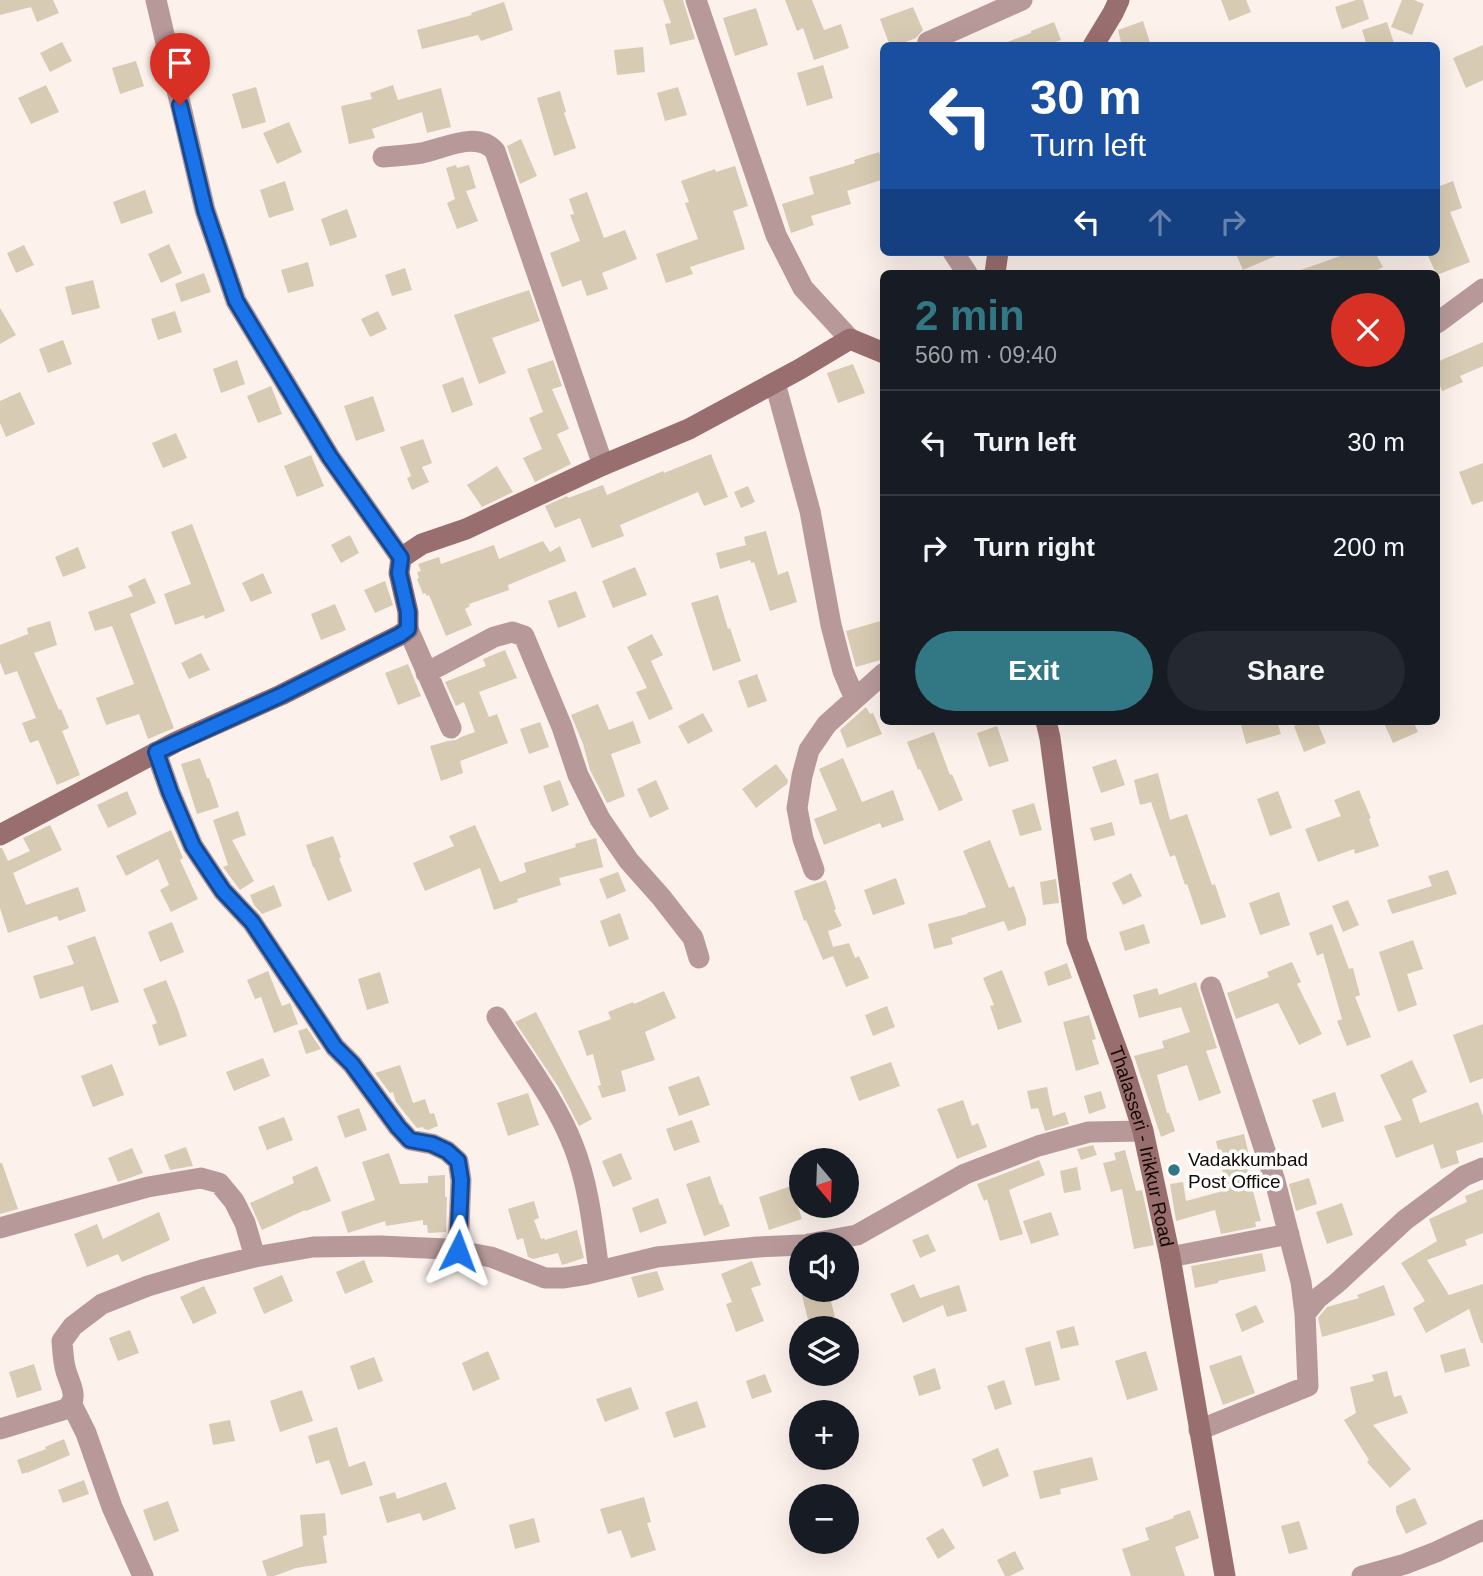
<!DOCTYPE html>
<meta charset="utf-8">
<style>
body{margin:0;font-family:Arial,sans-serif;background:#242831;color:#f1f3f6;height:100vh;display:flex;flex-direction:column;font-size:26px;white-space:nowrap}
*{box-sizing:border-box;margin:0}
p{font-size:23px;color:#9ea1a6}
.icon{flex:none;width:38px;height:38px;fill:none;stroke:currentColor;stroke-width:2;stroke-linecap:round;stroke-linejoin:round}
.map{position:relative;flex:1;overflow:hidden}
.side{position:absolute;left:880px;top:270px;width:560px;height:455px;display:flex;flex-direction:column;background:#171b24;border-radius:10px;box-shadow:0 7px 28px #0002}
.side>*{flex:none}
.hud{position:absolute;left:880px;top:42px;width:560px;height:214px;border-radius:10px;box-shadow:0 7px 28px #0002;background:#1a4fa0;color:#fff;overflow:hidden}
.needle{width:46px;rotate:161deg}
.controls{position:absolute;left:789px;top:1148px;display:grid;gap:14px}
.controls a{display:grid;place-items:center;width:70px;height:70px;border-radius:50%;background:#171b24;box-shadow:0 7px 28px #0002;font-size:35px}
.pin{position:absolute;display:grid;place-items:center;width:60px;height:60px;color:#fff;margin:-72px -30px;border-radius:50% 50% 50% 0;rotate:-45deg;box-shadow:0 0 7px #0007}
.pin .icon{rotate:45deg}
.me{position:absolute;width:77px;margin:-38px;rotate:3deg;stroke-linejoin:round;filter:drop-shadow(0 0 5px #0008)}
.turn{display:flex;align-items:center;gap:24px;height:147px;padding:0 35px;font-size:32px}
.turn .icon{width:91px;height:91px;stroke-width:2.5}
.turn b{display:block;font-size:49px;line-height:60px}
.lanes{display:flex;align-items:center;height:66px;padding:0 35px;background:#0003;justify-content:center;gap:35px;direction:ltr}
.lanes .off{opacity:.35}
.round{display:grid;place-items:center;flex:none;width:74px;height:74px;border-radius:37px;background:#242831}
.overview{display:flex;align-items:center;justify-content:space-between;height:119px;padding:0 35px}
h1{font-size:42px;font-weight:700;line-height:52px;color:#327884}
.action{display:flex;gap:14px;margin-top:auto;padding:14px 35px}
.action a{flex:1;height:80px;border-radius:42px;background:#327884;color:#fff;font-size:28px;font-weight:700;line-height:80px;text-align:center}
.action a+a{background:#242831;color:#f1f3f6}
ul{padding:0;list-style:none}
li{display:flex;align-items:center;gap:21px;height:105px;padding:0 35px;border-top:2px solid #363941}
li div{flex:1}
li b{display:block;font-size:26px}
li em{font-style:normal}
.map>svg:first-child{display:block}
</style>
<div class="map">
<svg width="1483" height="1576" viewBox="0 0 1483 1576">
<rect width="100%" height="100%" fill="#fcf1eb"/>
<path fill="#d8cbb3" d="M0,0H53L59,13L37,22L31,7L0,15Z
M663,0H683L695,39L670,45L665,24L671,23Z
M785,0H812L824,30L841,24L849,48L814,60L803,28L797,31Z
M1221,0H1246L1251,12L1229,21Z
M1356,0H1363L1369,19L1342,29L1335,7Z
M1402,0H1414L1424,4L1412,35L1391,27Z
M504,2L513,30L481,41L478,35L422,49L417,30L472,15L471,13Z
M913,7L923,30L916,38L895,46H890L880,19Z
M756,8L768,45L735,56L723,18Z
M1143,21L1151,46H1122L1118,30Z
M1054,22L1061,40L1046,46H1002V44L1031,33V31Z
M1387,22L1395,46H1367L1362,30Z
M62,42L72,61L50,72L40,53Z
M1483,45V80L1466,88L1453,58Z
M643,47L645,72L617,75L614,50Z
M136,61L144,86L120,94L112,68Z
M823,65L833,98L807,106L797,73Z
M46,85L59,112L31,124L18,98Z
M393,85L398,100L441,88L451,127L427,133L422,112L372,129L375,138L349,144L341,106L372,99L370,93Z
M256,87L266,122L242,129L232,94Z
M678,87L687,115L665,121L657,93Z
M560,91L566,112L564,113L576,148L554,156L537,98Z
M289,122L302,152L277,164L263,133Z
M521,139L537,176L520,184L507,146Z
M879,152L884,167V179L847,191L851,204L811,216L814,225L791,233L782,204L814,194L809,177L855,163L854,160Z
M456,165L457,168L469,165L476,188L466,191L478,221L457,229L447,203L455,199L446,168Z
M735,166L748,206L733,211L745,249L690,267L693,274L666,283L656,254L698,239L685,203L689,202L681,181L715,169L716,172Z
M1438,180L1440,186L1453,181L1462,208L1450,212L1470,262L1437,275L1426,252H1437Z
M285,181L294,210L269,218L260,190Z
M145,190L153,213L121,224L113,202Z
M587,192L604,238L625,230L637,259L602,273L608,289L587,296L581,280L562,287L550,253L580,241L570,215L574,214L569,199Z
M347,209L357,237L330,246L321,219Z
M169,244L182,273L161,283L148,254Z
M24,245L34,265L16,273L7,253Z
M1235,252H1285L1243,270Z
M1342,252H1375L1383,267L1371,273H1298V271L1343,255Z
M308,262L314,286L288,293L281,270Z
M405,268L412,290L392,296L385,275Z
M204,273L211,292L181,302L175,284Z
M93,280L100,308L72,315L65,287Z
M529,290L540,321L492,338L506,373L479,384L454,315Z
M0,308L16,335L0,344Z
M175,311L182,332L158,340L151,319Z
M378,311L387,329L370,337L361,319Z
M63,340L72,364L48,373L39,349Z
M1483,342V366L1460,376L1463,382L1442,391L1437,378V362Z
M237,360L245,384L221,393L213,369Z
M553,360L562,386L552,389L569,429L557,434L571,464L535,482L523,458L542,449L529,418L543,412L527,369Z
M853,364L865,393L838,403L827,373Z
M463,377L473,405L452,413L442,385Z
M271,386L282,414L258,423L247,396Z
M20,392L35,424L6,437L0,423V401Z
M373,396L385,431L356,441L344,406Z
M176,433L187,458L163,468L152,443Z
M423,439L432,463L422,467L429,482L412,490L407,478L411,476L400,447Z
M711,454L728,497L704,506L698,492L620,525L624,536L592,548L580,518L555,528L545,506L567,496L568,498L603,485L607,495L663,471L664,473Z
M311,455L324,486L297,497L284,466Z
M1483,463V501L1472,505L1459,472Z
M497,466L513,492L482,507L467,485Z
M748,486L755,502L741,508L734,492Z
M192,524L225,611L205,619L204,615L175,625L164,594L191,584L171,532Z
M766,531L778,575L788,571L797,602L770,611L754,562L751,563L750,560L720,569L716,553L746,545L744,537Z
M350,535L359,553L341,563L331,545Z
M543,541L550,552L560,546L566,561L508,585L509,590L469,604L470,606L465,609L472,625L446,636L429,595L426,596V593L423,594L417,579L419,578L417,572L421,571L418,564L439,557L441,564L494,545L499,559Z
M78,547L86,568L63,577L55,557Z
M635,567L647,595L613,608L602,581Z
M263,573L272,593L251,602L242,583Z
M145,578L156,603L130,614L174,728L148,739L139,714L106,725L96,698L134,684L112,626L95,631L88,612L133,596L128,586Z
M385,581L393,605L375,613L364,590Z
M576,591L586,617L558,628L548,601Z
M718,595L728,629L730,628L741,661L713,671L691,603Z
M335,604L346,630L321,640L311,614Z
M884,620V659L856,667L846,631Z
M50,621L57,645L34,653L59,710L61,709L69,728L62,731L80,775L57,785L38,740L30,743L22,723L36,718L17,671L5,675L0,662V645L28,634L27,628Z
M652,634L663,655L651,661L673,709L649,720L636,692L647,688L627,647Z
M505,650L517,678L479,692L489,717L497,714L508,743L460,761L463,773L441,781L430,746L448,741L456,740L461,737L475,732L464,702L456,706L445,682L486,666L483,659Z
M201,653L210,670L189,679L181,663Z
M408,664L421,696L398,705L385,673Z
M757,674L767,701L748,708L738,681Z
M598,704L609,730L633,721L641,743L611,754L625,796L607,803L590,770L583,744L571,715Z
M866,707L870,714L873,713L882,734L847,748L840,730Z
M703,713L713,731L688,744L678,726Z
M1240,721H1277L1281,734L1246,744Z
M1307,721H1317L1326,743L1304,752L1294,726Z
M1383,721H1413L1418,732L1393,743Z
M540,722L549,747L529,754L520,729Z
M997,726L1009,761L989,767L977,733Z
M934,732L950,775L952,774L963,800L939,811L920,769L918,770L907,742Z
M200,758L207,778H209L219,807L197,814L181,764Z
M843,758L862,802L893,790L904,820L882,828L880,823L824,845L814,819L837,810L819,769Z
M1116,759L1125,785L1101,793L1092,767Z
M776,764L788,780L787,784L756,808L742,789Z
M1158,773L1170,820L1187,814L1212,885L1215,884L1226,917L1201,925L1187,884L1185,885L1175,855L1170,857L1151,802L1140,805L1134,780Z
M560,780L569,805L552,812L543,786Z
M656,780L669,809L650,818L637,789Z
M1359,790L1371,818L1369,819L1379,846L1355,854L1354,849L1318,862L1305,829L1341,816L1334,800Z
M127,791L137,814L108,828L97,805Z
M1278,791L1292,828L1270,836L1257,799Z
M1034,803L1042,830L1020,836L1012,810Z
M238,811L246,835L232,840L254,881L240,890L223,867L228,865L213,820Z
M1112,822L1115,835L1094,841L1090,828Z
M50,825L62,850L13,873L26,905L78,887L86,911L59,921L57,916L8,933L0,908V848H2L8,861L30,851L23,838Z
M475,825L500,882L526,872L524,863L576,847L575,844L596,838L603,867L559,878L561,885L517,899L518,902L494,910L480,868L425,891L413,863L454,846L449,836Z
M171,830L183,858L180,860L198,899L171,912L160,890L169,885L158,859L126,876L116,856Z
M333,836L341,857L339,858L352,891L328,901L314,867H313L306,845Z
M990,840L1009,888L1014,886L1026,919V925L1008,931L1004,921L951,938L953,944L934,949L928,924L967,914V913L986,907L963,851Z
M1448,870L1457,894L1392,914L1387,900L1432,886L1428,876Z
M618,872L626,891L607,899L599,879Z
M1131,873L1142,896L1123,905L1112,883Z
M896,878L905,904L873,915L864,890Z
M1056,879L1059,903L1043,905L1040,882Z
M826,880L836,909L834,910L842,926L828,931L833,947L849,943L855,958L859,956L869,978L846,987L833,956L823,960L806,920L804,921L794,891Z
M274,885L282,906L262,914L254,905L250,895Z
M1279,892L1290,925L1260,935L1249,903Z
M1348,900L1359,925L1343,932L1332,906Z
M620,913L629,939L609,947L600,921Z
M172,922L184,952L160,962L148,932Z
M1144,924L1150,943L1125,951L1119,932Z
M1332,924L1349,969L1353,968L1360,995L1355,997L1371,1037L1347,1046L1337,1021L1342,1019L1323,953L1317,956L1309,933Z
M95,936L119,1002L91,1011L83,986L40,999L33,976L74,964L67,946Z
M1413,940L1423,969L1407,974L1417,1005L1398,1012L1379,952Z
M1292,962L1301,982L1297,984L1322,1034L1299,1045L1278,1003L1236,1019L1227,993L1269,977L1267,972Z
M1067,963L1072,978L1048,986L1044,972Z
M1002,970L1022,1022L998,1030L990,1006L994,1005L983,978Z
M268,971L282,1006L290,1003L298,1024L274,1033L261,997L255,999L247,980Z
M380,972L389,1003L367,1010L358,979Z
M166,980L177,1007L187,1036L159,1046L152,1025L157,1023L143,989Z
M1196,982L1217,1048L1206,1051L1221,1093L1199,1101L1187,1065L1157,1075L1167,1113H1169L1175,1131L1161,1137L1134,1056L1164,1048L1162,1041L1190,1032L1181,1007L1139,1018L1133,995L1157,988L1159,995Z
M664,991L676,1018L645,1032L655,1060L621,1071L626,1091L602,1098L598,1086L601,1085L593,1054L587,1056L578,1031L611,1019L608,1012L633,1002L634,1004Z
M887,1006L895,1027L873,1036L865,1015Z
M536,1012L592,1119L579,1126L559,1088L515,1022Z
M1089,1015L1096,1039L1092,1040L1099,1064L1076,1071L1063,1022Z
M1483,1024V1078L1470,1083L1453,1035Z
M307,1028L321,1049L306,1054L298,1031Z
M263,1058L270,1076L234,1091L226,1072Z
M1412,1060L1427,1092L1412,1099L1420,1123L1478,1102L1483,1116V1142L1456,1151L1459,1163L1441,1169L1433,1144L1396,1158L1384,1126L1402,1120L1380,1075Z
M891,1062L900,1086L859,1101L850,1077Z
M112,1064L124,1095L93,1107L81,1076Z
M400,1065L413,1103L425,1099L430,1114L434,1113L438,1126L428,1130L424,1129L423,1127L417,1128L396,1102L393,1092L390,1093L375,1073Z
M699,1076L710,1105L679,1116L668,1087Z
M1047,1087L1053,1116L1065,1112L1069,1124L1045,1131L1038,1108L1031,1109L1027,1091Z
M1101,1091L1106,1108L1089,1114L1084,1096Z
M1335,1092L1344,1121L1322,1128L1312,1100Z
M528,1093L539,1125L508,1136L497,1103Z
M963,1100L972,1126L978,1123L987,1147L957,1159L937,1109Z
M359,1108L367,1130L345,1138L337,1116Z
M284,1117L293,1140L267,1150L258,1127Z
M692,1120L700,1142L674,1151L666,1129Z
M1244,1134L1252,1168L1247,1169L1261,1221L1255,1222L1256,1227L1221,1234L1215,1210L1176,1221L1170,1184L1183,1182L1186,1201L1227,1190L1216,1141Z
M1093,1145L1097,1155L1081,1160L1077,1149Z
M186,1147L193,1166L170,1170L164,1155Z
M132,1148L143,1173L118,1182L108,1158Z
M1125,1150L1136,1191L1142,1190L1154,1245L1134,1249L1122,1189L1111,1192L1103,1163L1116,1160L1114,1153Z
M389,1153L400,1184L428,1183V1176L445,1175V1197H447L446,1232L428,1233L427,1225H423V1220L386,1226L385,1221L348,1233L341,1212L375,1200L362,1162Z
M621,1153L632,1179L613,1187L602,1161Z
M1039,1160L1045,1175L1009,1190L1023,1234L1000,1241L987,1199L984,1201L977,1184Z
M0,1163H2L18,1209L0,1214Z
M317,1166L331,1201L306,1211L305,1210L262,1230L250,1203L294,1183L292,1177Z
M1077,1167L1081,1190L1064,1193L1060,1171Z
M710,1176L720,1205L722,1204L730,1226L704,1236L686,1184Z
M1309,1178L1317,1204L1296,1211L1289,1184Z
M791,1186L802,1219L769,1230L759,1197Z
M1483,1189V1233L1465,1240L1467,1245L1427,1260L1449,1295L1483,1284V1343H1481L1469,1309L1426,1333L1413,1308L1425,1301L1401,1263L1437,1241L1429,1219L1467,1202L1465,1196Z
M658,1198L667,1223L640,1233L632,1208Z
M534,1201L539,1218L534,1220L541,1239L544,1238L545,1240L577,1230L584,1258L562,1265L558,1253L533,1259L528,1257L523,1238L517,1240L508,1209Z
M1342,1203L1353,1235L1327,1244L1316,1212Z
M159,1212L170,1240L122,1262L118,1254L87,1267L74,1234L97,1224L103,1239Z
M1051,1212L1059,1235L1031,1244L1023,1221Z
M928,1234L936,1251L920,1258L912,1240Z
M1262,1253L1266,1271L1218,1281V1283L1195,1288L1191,1266Z
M364,1260L373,1282L345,1294L336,1272Z
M752,1261L761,1285L751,1288L764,1321L736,1332L726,1304L732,1302L721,1274Z
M657,1271L664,1290L638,1298L631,1277Z
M282,1275L293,1301L264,1314L253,1288Z
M914,1284L920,1298L959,1285L967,1311L947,1317L943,1305L903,1323L890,1294Z
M1384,1285L1395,1315L1374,1322L1322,1337L1318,1318L1327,1307L1359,1298L1357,1295Z
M204,1286L217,1313L193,1324L180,1297Z
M820,1290H828L835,1317L809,1324L802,1295Z
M1256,1305L1264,1322L1242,1332L1235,1314Z
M1074,1326L1079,1345L1061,1349L1056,1331Z
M130,1330L139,1353L118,1361L109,1338Z
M1050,1341L1060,1380L1035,1386L1025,1348Z
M1465,1348L1470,1366L1445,1373L1440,1355Z
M488,1351L500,1379L473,1391L462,1363Z
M1146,1351L1158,1390L1127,1400L1115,1361Z
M1241,1355L1255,1393L1223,1405L1209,1366Z
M374,1357L383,1381L358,1390L350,1366Z
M34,1364L42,1390L17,1398L9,1372Z
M935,1368L941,1389L919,1396L913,1376Z
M1387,1371L1394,1397L1401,1395L1408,1413L1373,1425L1411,1469L1390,1488L1367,1462L1369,1460L1344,1420L1356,1413L1350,1387L1374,1381L1372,1375Z
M765,1374L772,1392L752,1399L746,1381Z
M1004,1380L1012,1404L995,1410L987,1386Z
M631,1387L639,1409L605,1422L596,1399Z
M302,1390L313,1421L280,1432L270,1401Z
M697,1401L706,1427L674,1438L665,1412Z
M230,1420L235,1441L213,1445L209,1424Z
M337,1427L349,1467L365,1461L373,1485L341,1495L329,1460L316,1464L308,1436Z
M64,1439L70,1455L27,1473V1472L22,1474L17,1460L46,1449L45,1447Z
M998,1448L1009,1476L983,1487L972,1459Z
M1092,1457L1098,1480L1060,1489L1061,1494L1040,1499L1033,1471Z
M84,1480L89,1494L63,1503L58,1490Z
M446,1482L456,1509L423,1521L420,1513L387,1523L379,1497L395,1492L397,1499Z
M644,1497L651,1522L647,1523L656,1550L631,1558L621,1530L608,1534L600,1509Z
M1415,1498L1427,1524L1406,1534L1396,1512V1506Z
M168,1501L179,1531L154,1541L143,1510Z
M1190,1510L1199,1538L1175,1547L1185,1576H1131L1122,1549L1149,1540L1145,1528L1174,1518L1173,1516Z
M325,1513L327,1535L323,1536L327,1563L296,1568L274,1576H267L262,1561L303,1546L300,1515Z
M534,1518L540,1542L515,1549L509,1525Z
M1299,1521L1308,1549L1289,1554L1281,1526Z
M943,1528L955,1548L938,1559L926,1538Z
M1015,1551L1024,1569L1010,1576H1005L997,1560Z"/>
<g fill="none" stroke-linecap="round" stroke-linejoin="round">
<path stroke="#b8999a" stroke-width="21" d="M156,0L205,210L236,301L330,457L401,558
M696,0L776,235L803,288L850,339
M927,46L928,42L1022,0
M383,157C396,156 409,155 422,153C443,149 477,130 495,151L603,465
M953,252L967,273
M1437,323L1483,289
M775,383L810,511L831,625L843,671L855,699
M408,629L451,728
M426,673L494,637L512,632L524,636L562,727L578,775L600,819L629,861L661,897L693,938L699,958
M156,752L170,792L193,846L223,891L252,922L335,1047L352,1064L398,1127L410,1140L432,1144L447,1151L458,1161L461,1180L458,1251
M814,870L803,839L797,808L802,776L809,750L827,724L884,673
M1211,987L1275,1181L1301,1282L1305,1314
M497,1017C523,1059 555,1099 573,1145C589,1185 593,1229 599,1271
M0,1228L148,1187L201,1178L219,1183L234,1201L245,1223L255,1257
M808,1244L857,1235L965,1174L1038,1146L1089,1132L1143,1131
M1170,1257L1289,1234
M72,1405L86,1433L112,1507L143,1576
M0,1429L66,1409C80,1398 70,1385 66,1371C63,1362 63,1351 62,1341L73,1326L102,1304L148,1286L202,1270L255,1257L313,1247L380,1246L447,1249L491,1257L545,1278H564L583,1275L657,1257L758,1247L802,1245
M1199,1430L1308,1386L1305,1314L1318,1298L1337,1283L1405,1220L1464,1176L1483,1168
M1362,1576L1405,1564L1436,1552L1483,1530"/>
<g stroke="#996e6f" stroke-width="21">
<path d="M1093,46L1113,13L1119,0"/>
<path d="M995,273L998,252"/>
<path id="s1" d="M1046,721L1050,738L1077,941L1122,1064L1143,1131L1170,1257L1225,1576"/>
<path d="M0,835L176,742L281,695L400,635L408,629V612L399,573L401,558L422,544L466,529L603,465L689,429L800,369L850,339L884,353"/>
</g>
</g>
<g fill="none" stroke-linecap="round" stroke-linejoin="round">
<defs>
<path id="route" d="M180,105L205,210L236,301L330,457L401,558L399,573L408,612V629L400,635L281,695L156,752L170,792L193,846L223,891L252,922L335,1047L352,1064L398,1127L410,1140L432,1144L447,1151L458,1161L461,1180L458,1251"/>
</defs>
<use href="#route" stroke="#114b97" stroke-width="18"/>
<use href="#route" stroke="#1a73e8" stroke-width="12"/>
</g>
<circle fill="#327884" stroke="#fff" stroke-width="2.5" cx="1174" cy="1170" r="7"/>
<g text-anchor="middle" stroke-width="7" stroke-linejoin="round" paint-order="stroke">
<g font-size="19" fill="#130a06" stroke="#fff">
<text dy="7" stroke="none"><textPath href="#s1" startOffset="438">Thalasseri - Irikkur Road</textPath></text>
</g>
<g font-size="19" fill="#130a06" stroke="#fff" text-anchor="start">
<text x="1188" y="1166">Vadakkumbad<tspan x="1188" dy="22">Post Office</tspan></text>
</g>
</g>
</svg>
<div class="controls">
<a><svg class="needle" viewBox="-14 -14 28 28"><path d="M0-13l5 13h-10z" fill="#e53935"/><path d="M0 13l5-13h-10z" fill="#9ea1a6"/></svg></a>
<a><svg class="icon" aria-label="sound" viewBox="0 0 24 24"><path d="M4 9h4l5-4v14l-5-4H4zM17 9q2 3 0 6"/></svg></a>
<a><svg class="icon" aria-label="layers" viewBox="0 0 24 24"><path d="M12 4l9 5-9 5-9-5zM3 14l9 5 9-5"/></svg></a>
<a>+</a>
<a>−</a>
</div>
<div class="pin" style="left:180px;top:105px;background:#d93025"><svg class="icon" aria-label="arrive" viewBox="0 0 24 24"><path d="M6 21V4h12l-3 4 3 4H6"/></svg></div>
<svg class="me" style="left:458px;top:1251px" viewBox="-20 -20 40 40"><path d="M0-17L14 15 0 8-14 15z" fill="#1a73e8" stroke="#fff" stroke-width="4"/></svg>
<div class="hud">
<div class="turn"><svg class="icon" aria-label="left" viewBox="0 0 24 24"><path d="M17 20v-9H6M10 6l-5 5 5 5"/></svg><div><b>30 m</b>Turn left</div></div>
<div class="lanes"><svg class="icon" aria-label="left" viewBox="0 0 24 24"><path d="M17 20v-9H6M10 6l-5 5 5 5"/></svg><svg class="icon off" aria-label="ahead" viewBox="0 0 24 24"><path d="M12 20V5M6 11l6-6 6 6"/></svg><svg class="icon off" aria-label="right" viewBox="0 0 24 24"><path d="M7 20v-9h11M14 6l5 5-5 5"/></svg></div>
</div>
<section class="side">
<div class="overview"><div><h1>2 min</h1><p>560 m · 09:40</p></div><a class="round" style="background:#d93025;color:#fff"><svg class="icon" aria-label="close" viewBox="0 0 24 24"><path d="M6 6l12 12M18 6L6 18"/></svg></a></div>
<ul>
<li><svg class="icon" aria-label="left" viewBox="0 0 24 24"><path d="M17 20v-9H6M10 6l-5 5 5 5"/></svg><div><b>Turn left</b></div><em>30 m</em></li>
<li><svg class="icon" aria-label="right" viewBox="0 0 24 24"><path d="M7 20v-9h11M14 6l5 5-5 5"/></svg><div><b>Turn right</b></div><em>200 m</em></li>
</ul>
<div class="action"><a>Exit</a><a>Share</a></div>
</section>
</div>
